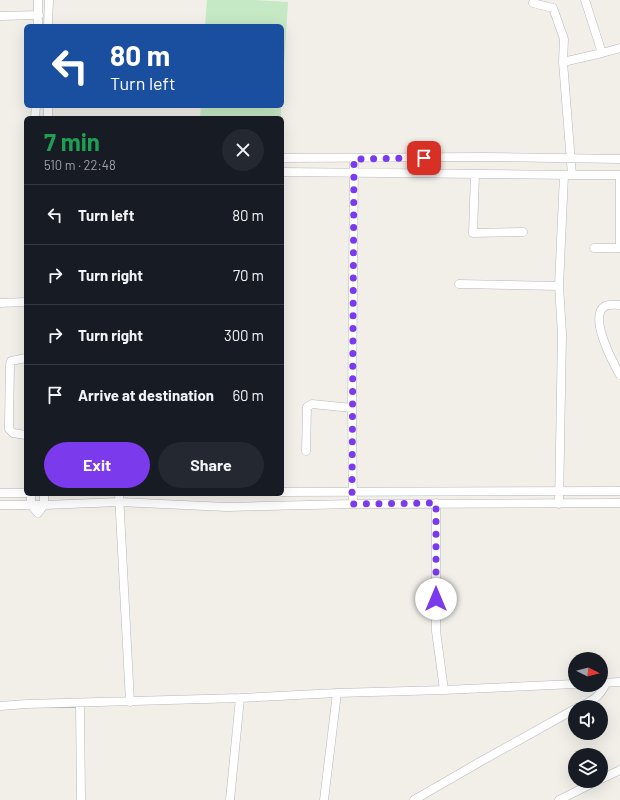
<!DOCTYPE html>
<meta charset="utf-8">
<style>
body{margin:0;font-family:Barlow,sans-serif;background:#242831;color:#f1f3f6;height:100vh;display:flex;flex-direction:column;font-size:15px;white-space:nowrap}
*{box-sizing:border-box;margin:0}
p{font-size:13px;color:#9ea1a6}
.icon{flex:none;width:22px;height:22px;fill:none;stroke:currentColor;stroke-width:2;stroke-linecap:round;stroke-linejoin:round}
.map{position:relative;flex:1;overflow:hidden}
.side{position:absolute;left:24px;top:116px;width:260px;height:380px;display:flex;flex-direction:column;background:#171b24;border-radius:6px;box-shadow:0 4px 16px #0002}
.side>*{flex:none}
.banner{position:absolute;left:24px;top:24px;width:260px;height:84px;border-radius:6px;box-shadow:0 4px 16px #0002;background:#1a4fa0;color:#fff;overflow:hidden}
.needle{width:26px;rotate:96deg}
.fabs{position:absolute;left:568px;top:652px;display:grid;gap:8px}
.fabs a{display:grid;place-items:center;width:40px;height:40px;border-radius:50%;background:#171b24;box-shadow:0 4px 16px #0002;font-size:20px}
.pin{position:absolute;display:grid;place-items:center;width:34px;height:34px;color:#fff;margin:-17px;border-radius:8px;box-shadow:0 2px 6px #0006}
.me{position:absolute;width:44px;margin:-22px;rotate:0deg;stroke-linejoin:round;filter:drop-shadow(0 0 3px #0008)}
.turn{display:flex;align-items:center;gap:14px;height:84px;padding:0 20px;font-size:18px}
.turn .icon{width:52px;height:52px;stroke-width:2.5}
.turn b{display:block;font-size:28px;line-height:34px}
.round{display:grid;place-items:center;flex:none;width:42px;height:42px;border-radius:21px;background:#242831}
.summary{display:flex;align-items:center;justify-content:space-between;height:68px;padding:0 20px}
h1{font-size:24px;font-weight:700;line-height:30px;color:#1e9e55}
.action{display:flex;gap:8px;margin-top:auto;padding:8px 20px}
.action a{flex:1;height:46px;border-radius:24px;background:#7c3aed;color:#fff;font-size:16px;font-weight:700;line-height:46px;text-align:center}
.action a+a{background:#242831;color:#f1f3f6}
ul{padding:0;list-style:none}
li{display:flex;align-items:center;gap:12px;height:60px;padding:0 20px;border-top:1px solid #363941}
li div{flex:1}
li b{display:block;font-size:15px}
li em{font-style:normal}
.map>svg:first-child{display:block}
</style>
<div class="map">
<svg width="620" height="800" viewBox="0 0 620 800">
<rect width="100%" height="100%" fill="#f1efe8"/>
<path fill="#c5e8c5" d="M207,0H255L288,2L282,97V26H205Z
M201,106H281V118H200Z"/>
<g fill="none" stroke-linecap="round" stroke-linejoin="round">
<defs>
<path id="street" d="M585,0L602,53
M533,3L553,8L564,39L563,62L572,175
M0,16L39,15
M38,26V0
M48,26L49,0
M563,62L602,53L620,48
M48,106V118
M35,118L36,106
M282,158L485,157L620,159
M282,172L572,175H620
M475,174L473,233L523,232
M620,175V248
M594,248H620
M459,284L559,286
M0,303L26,302
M620,305C615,305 609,304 605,306C588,316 613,363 620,375
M26,358L11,361L10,365L9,424V429L13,433L26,435
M306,451L307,407L312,404L352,408
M282,492L620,491
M0,493H26
M31,494V505L38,513L44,505V494
M119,494L130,702
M436,503V631L444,690
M353,504L352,408L354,159
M559,504L562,334L559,286L564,175
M0,505H44L119,502L227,507L353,504L620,503
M602,683L620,682
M80,704L81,800
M0,706L27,704L240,698L337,693L444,690L575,684
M580,707C593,700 600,697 606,683
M601,779L620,770
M230,800L240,698
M324,800L337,693
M414,800L478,763L575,709
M559,800L597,781"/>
</defs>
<use href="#street" stroke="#b5b8bc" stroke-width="9"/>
<use href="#street" stroke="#fff" stroke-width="8"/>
</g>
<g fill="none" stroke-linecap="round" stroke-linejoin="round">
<path stroke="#7c3aed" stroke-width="7" stroke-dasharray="0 12.6" d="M424,158L354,159L352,492L353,504L436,503V599"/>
</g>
</svg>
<div class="fabs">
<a><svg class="needle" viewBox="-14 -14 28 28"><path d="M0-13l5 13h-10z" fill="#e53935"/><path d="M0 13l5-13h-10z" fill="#9ea1a6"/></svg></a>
<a><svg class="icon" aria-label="sound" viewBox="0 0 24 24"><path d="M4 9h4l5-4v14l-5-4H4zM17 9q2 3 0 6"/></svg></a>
<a><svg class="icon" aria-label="layers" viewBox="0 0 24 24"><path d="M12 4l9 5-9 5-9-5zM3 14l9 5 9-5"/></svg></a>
</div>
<div class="pin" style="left:424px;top:158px;background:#d93025"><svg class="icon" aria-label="arrive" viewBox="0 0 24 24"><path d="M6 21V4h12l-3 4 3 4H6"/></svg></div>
<svg class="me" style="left:436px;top:599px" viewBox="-20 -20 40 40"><circle r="19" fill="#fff"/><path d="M0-13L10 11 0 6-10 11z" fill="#7c3aed"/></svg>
<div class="banner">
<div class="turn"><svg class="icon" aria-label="left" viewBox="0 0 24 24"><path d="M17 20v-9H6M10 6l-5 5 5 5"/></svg><div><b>80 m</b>Turn left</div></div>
</div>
<section class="side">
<div class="summary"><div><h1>7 min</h1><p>510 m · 22:48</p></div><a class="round"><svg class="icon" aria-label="close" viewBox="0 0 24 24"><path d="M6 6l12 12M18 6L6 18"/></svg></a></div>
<ul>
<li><svg class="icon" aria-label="left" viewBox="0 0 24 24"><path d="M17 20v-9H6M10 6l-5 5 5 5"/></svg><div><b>Turn left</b></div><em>80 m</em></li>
<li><svg class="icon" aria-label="right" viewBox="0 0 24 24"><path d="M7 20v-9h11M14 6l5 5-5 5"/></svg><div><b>Turn right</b></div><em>70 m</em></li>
<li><svg class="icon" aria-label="right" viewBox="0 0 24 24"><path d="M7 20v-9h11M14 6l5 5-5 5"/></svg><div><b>Turn right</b></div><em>300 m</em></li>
<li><svg class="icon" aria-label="arrive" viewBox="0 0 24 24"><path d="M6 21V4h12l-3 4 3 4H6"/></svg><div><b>Arrive at destination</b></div><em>60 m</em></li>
</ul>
<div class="action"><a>Exit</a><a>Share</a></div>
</section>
</div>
